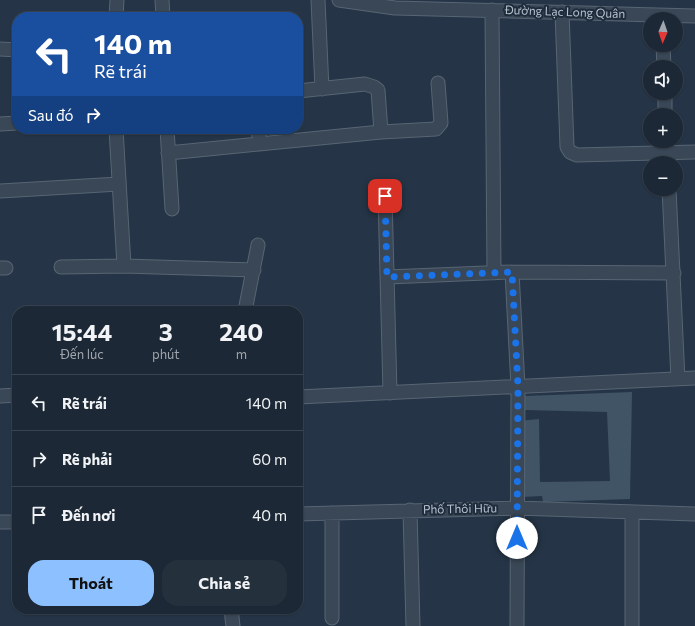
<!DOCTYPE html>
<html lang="vi">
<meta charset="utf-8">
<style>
body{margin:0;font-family:Commissioner,sans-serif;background:#25303d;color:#f1f3f6;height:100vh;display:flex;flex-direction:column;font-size:15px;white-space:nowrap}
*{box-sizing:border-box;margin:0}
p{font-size:13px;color:#a0a6ad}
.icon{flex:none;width:22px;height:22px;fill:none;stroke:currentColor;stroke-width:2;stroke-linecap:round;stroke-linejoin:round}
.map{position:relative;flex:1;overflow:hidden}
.panel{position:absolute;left:12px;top:306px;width:291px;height:308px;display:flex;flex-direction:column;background:#1c2835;border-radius:16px;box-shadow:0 1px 3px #0004,0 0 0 1px #3a4450}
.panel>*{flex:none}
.top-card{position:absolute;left:12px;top:12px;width:291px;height:122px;border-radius:16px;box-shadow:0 1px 3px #0004,0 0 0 1px #3a4450;background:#1a4fa0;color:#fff;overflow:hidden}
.needle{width:26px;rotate:182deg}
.controls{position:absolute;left:643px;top:12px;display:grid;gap:8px}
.controls a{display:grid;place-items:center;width:40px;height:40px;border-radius:50%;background:#1c2835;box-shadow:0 1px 3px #0004,0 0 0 1px #3a4450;font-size:20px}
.pin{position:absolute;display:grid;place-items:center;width:34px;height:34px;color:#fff;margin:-17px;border-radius:8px;box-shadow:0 2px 6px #0006}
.me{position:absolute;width:44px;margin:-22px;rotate:0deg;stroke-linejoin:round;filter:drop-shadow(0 0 3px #0008)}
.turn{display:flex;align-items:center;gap:14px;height:84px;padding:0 16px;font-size:18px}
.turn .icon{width:52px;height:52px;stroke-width:2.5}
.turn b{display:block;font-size:28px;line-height:34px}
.then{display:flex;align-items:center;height:38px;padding:0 16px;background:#0003;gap:8px;font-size:15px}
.eta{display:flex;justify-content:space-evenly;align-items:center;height:68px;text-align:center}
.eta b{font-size:24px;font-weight:700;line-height:28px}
.action{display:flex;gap:8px;margin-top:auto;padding:8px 16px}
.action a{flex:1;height:46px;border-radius:16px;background:#8cc0ff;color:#111;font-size:16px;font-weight:700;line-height:46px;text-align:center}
.action a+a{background:#25303d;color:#f1f3f6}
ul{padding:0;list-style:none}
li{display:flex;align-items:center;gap:12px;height:56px;padding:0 16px;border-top:1px solid #3a4450}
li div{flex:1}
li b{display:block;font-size:15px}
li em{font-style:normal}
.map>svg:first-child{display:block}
</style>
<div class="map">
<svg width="695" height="626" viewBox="0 0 695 626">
<rect width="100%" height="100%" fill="#253547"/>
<path fill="#405466" d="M632,392L630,499L543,502L542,496L522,497L518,421L539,419L540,482L610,481L607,412L524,410L525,396Z"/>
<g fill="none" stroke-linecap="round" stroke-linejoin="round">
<defs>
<path id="minor" d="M162,0L163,17
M318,0L322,89
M339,0L395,8L695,16
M492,10L494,273
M562,12L567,147L570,152L577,155L695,152
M116,17L117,0
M663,45L664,67
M0,49L17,50
M298,91L365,84L374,87L378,90L381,132
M665,93V115
M0,124L17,123
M116,129L124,266
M167,129L172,209
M258,129L260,144
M666,141L667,163
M168,153L381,132L436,129L441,123L438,83
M669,189L678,379
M0,191L119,184
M385,196L390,393
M61,267L124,266L254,270
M0,268H6
M512,272L518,387L517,626
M387,277L512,272L674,273
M245,311L258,245
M0,396L17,395
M298,397L695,378
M410,510L413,626
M632,512V626
M332,513V618
M298,514L517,508L694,514
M0,522H17
M231,609L233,626"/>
</defs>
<use href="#minor" stroke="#586573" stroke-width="15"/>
<use href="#minor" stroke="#3a4756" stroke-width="13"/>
</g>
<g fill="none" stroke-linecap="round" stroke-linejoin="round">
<path stroke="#1a73e8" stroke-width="7" stroke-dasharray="0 12.6" d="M385,196L387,277L512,272L518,387L517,538"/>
</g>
<g text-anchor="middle" stroke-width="4" stroke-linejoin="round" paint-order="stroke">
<g font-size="12" fill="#b8c2cf" stroke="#1e2c3b">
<text transform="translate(565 12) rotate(2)" y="4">Đường Lạc Long Quân</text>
<text transform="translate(460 509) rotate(-1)" y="4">Phố Thôi Hữu</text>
</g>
</g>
</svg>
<div class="controls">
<a><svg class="needle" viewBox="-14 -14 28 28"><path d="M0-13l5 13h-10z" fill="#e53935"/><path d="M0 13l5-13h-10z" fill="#a0a6ad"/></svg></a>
<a><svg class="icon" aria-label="sound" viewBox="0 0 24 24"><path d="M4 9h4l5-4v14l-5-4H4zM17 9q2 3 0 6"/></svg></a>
<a>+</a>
<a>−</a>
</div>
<div class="pin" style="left:385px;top:196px;background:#d93025"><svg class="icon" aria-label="arrive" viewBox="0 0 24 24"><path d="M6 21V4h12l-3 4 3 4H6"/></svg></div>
<svg class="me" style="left:517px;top:538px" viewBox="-20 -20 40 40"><circle r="19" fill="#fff"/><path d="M0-13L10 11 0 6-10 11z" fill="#1a73e8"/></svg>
<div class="top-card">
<div class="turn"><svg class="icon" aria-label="left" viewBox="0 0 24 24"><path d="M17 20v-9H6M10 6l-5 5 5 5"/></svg><div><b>140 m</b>Rẽ trái</div></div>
<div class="then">Sau đó<svg class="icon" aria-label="right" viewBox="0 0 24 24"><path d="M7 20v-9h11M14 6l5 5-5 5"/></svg></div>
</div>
<section class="panel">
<div class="eta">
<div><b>15:44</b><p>Đến lúc</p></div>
<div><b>3</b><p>phút</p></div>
<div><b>240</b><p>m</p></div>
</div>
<ul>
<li><svg class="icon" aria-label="left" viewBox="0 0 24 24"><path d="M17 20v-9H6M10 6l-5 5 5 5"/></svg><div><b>Rẽ trái</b></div><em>140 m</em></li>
<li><svg class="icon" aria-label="right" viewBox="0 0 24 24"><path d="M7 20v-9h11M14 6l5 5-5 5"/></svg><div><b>Rẽ phải</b></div><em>60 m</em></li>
<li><svg class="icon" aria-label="arrive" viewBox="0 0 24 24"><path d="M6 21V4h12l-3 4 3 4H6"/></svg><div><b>Đến nơi</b></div><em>40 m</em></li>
</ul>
<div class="action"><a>Thoát</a><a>Chia sẻ</a></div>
</section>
</div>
